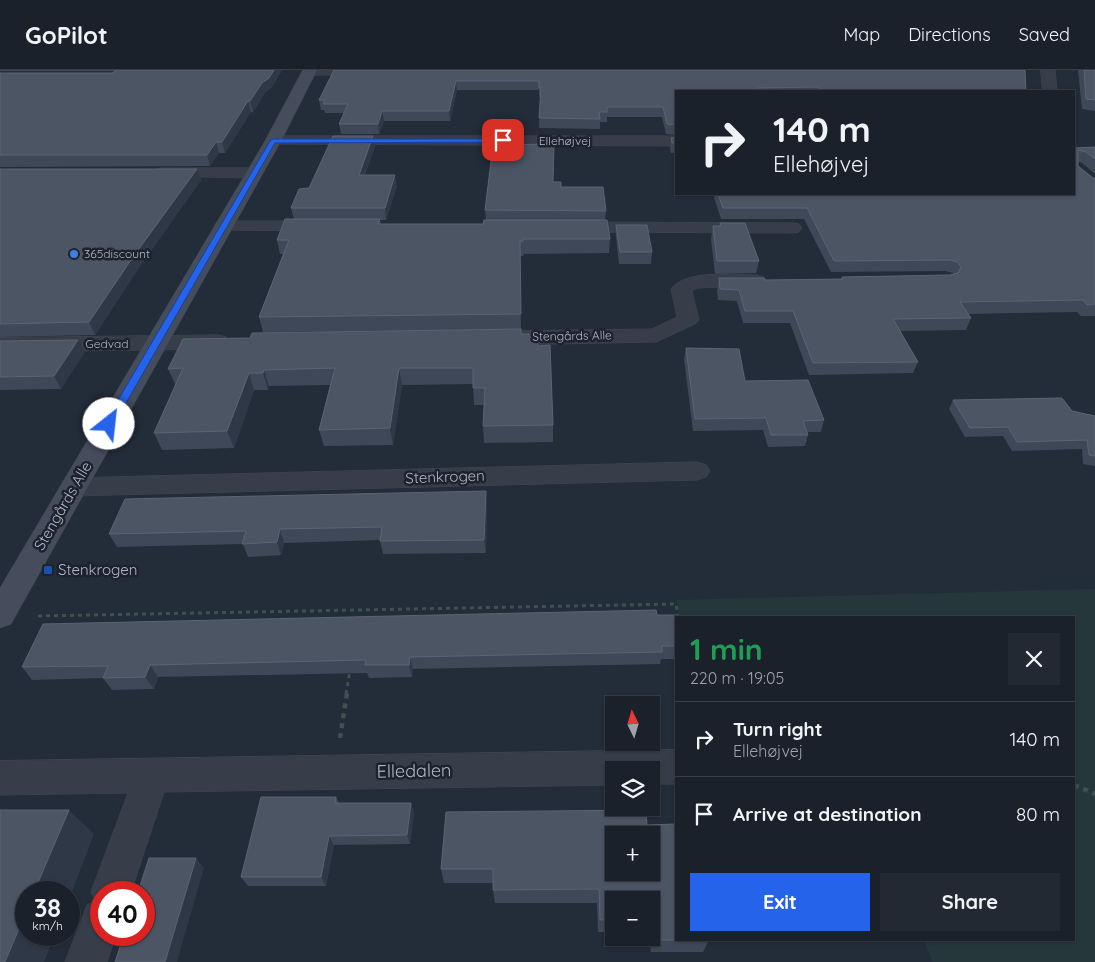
<!DOCTYPE html>
<meta charset="utf-8">
<style>
body{margin:0;font-family:Quicksand,sans-serif;background:#232933;color:#f1f3f6;height:100vh;display:flex;flex-direction:column;font-size:19px;white-space:nowrap}
*{box-sizing:border-box;margin:0}
p{font-size:16px;color:#9fa3a9}
.icon{flex:none;width:28px;height:28px;fill:none;stroke:currentColor;stroke-width:2;stroke-linecap:round;stroke-linejoin:round}
.map{position:relative;flex:1;overflow:hidden}
.panel{position:absolute;left:675px;top:546px;width:400px;height:325px;display:flex;flex-direction:column;background:#1a212b;border-radius:0px;box-shadow:0 1px 4px #0004,0 0 0 1px #383e47}
.panel>*{flex:none}
.hud{position:absolute;left:675px;top:20px;width:400px;height:105px;border-radius:0px;box-shadow:0 1px 4px #0004,0 0 0 1px #383e47;background:#1a212b;color:#f1f3f6;overflow:hidden}
.needle{width:32px;rotate:355deg}
.fabs{position:absolute;left:605px;top:626px;display:grid;gap:10px}
.fabs a{display:grid;place-items:center;width:55px;height:55px;border-radius:0px;background:#1a212b;box-shadow:0 1px 4px #0004,0 0 0 1px #383e47;font-size:25px}
.speed{position:absolute;left:15px;top:811px;display:flex;gap:10px;font-size:25px;font-weight:700;text-align:center}
.speed>*{display:grid;place-content:center;width:65px;height:65px;border-radius:50%;background:#1a212b;box-shadow:0 1px 4px #0004,0 0 0 1px #383e47;line-height:1}
.speed small{font-size:12px;font-weight:400}
.speed .limit{border:8px solid #d22;background:#fff;color:#111}
.pin{position:absolute;display:grid;place-items:center;width:42px;height:42px;color:#fff;margin:-21px;border-radius:10px;box-shadow:0 2px 8px #0006}
.me{position:absolute;width:55px;margin:-28px;rotate:29deg;stroke-linejoin:round;filter:drop-shadow(0 0 4px #0008)}
.turn{display:flex;align-items:center;gap:18px;height:105px;padding:0 15px;font-size:22px}
.turn .icon{width:65px;height:65px;stroke-width:2.5}
.turn b{display:block;font-size:35px;line-height:42px}
.round{display:grid;place-items:center;flex:none;width:52px;height:52px;border-radius:0px;background:#232933}
.overview{display:flex;align-items:center;justify-content:space-between;height:85px;padding:0 15px}
h1{font-size:30px;font-weight:700;line-height:38px;color:#1e9e55}
.cta{display:flex;gap:10px;margin-top:auto;padding:10px 15px}
.cta a{flex:1;height:58px;border-radius:0px;background:#2563eb;color:#fff;font-size:20px;font-weight:700;line-height:58px;text-align:center}
.cta a+a{background:#232933;color:#f1f3f6}
ul{padding:0;list-style:none}
li{display:flex;align-items:center;gap:15px;height:75px;padding:0 15px;border-top:1px solid #383e47}
li div{flex:1}
li b{display:block;font-size:19px}
li em{font-style:normal}
header{display:flex;align-items:center;gap:30px;box-sizing:border-box;height:70px;padding:0 25px;background:#1a212b;border-bottom:1px solid #383e47}
header strong{font-size:24px}
nav{display:flex;gap:28px;margin-inline-start:auto;font-size:18px}
.map>svg:first-child{display:block}
</style>
<header>
<strong>GoPilot</strong>
<nav><a>Map</a><a>Directions</a><a>Saved</a></nav>
</header>
<div class="map">
<svg width="1095" height="892" viewBox="0 0 1095 892">
<rect width="100%" height="100%" fill="#232c39"/>
<path fill="#25373a" d="M1095,519V892H932L924,870H1074V548H680L676,530Z"/>
<g fill="none" stroke-linecap="round" stroke-linejoin="round">
<defs>
<path id="street" d="M304,0H377L378,1L371,5H310L305,4Z
M1041,0H1055L1057,21H1043Z
M273,66H676V76L268,74L265,71L268,68Z
M161,98H253L259,100L261,103L259,106L253,108L155,106L153,103L155,100Z
M223,151H319L325,152L328,156L325,160L319,161L217,160L214,156L217,152Z
M572,152L793,153L799,154L802,158L799,162L793,163L572,162L566,161L563,157L566,153Z
M757,205L764,207L767,211L764,215L697,218L692,221L699,250L695,254L656,272L501,275L493,273L490,268L493,263L501,261L652,259L677,247L671,219C685,199 735,205 757,205Z
M218,265L226,267L229,272L226,277L218,279L0,282V268Z
M697,392L706,395L710,401L706,407L697,410L73,426L64,424L60,417L64,410L73,408Z
M676,680V714H651V700H614V715L164,722L131,822H101V865H116L107,892H65L87,835L95,831L91,822L128,723L0,725V691Z"/>
<path id="secondary" d="M303,0H317L281,71L11,554L0,558V518L265,71Z"/>
</defs>
<use href="#street" stroke="#404752" stroke-width="1"/>
<use href="#secondary" stroke="#404752" stroke-width="1"/>
<path stroke="#3e5052" stroke-width="3" stroke-dasharray="4 4" stroke-linecap="butt" d="M38,546L676,534L678,548
M346,624L350,600"/>
<path stroke="#3e5052" stroke-width="4.5" stroke-dasharray="5 5" stroke-linecap="butt" d="M340,668L347,623
M1074,715L1095,724"/>
<use href="#street" fill="#373e49" fill-rule="evenodd"/>
<use href="#secondary" fill="#454d5c" fill-rule="evenodd"/>
</g>
<path fill="#3f4858" d="M0,0H282L271,18L265,23L253,42H251L225,83H219L210,96L0,97V3H112L115,1H0Z
M334,0L1026,21H676V65L666,64L662,47H607V52H600V59L539,58L540,27H539V20H457L450,51H384L379,64H341L339,54L344,43H325L324,40H321L319,30Z
M1078,0H1095V41L1082,39Z
M373,66L375,76L365,105L397,116L386,150H380L381,154H483L486,150L485,140L553,112L606,141L605,150L610,169L609,183L524,184L523,186H520L521,259L263,262L259,247L283,184H280L277,170L294,149L291,138L309,118Z
M676,67V83H671L670,78L671,68Z
M1095,77V104L1081,92H1078V96L1093,108H1095V246H1081L1077,242L968,244L971,248L966,260L900,261L918,292L913,303L809,305L790,253H743L737,231L718,230L717,220L719,208L765,210L841,209L842,207L950,205L953,204V203L945,201L831,202L804,149H721L713,124H1074V78Z
M0,99H197L201,110L138,199L95,265L0,267Z
M720,153L759,191L756,203L715,204L711,169L713,156H719Z
M616,155L652,182L651,194H619L616,167Z
M521,264L538,276L553,355V372L484,373L483,356L484,335H474L473,314L402,315L393,375L324,376L319,360L330,315L269,316L268,320H254L234,378L162,380L154,363L176,316L168,299Z
M78,270L84,283L61,319L0,320V271Z
M686,278L745,311L824,350L821,362H807L808,365L805,376L768,377L763,360L693,361L684,289Z
M953,330L1095,346V396L1083,394L1082,379L1012,381L1003,366L965,367L949,339Z
M487,434L486,483L383,484L380,470L284,473L281,485L248,487L243,474L117,477L109,464Z
M657,545L676,548V589H661L660,594L413,599L412,607L369,608L367,603L158,607L154,619L112,620L103,608L32,610L22,597Z
M336,727L339,733L414,742L410,774L334,775L326,816H248L241,807Z
M647,755L709,870L703,882H651L649,868H651V830H614V862H598L597,833H495L493,820V813H444L441,799Z"/>
<path fill="#2e3847" d="M274,0H282L271,18L265,23L253,42L250,31L262,13Z
M456,11L457,20L450,51L449,41Z
M248,31L251,42L225,83L222,72Z
M382,41L384,51L379,64L378,54Z
M373,66L375,76L361,116L359,105Z
M216,72L219,83L210,96L207,85Z
M197,99L201,110L138,199L95,265L89,252L133,187Z
M395,105L397,116L386,150L385,138Z
M78,270L84,283L61,319L54,306Z
M399,298L402,315L393,375L390,358Z
M264,300L269,316L268,320L263,303Z
M249,303L254,320L234,378L227,361Z
M486,421L487,434L486,483L484,470Z
M280,459L284,473L281,485L277,472Z
M410,587L413,599L412,607L409,595Z
M150,595L158,607L154,619L145,607Z
M411,733L414,742L410,774L407,765Z
M69,740L94,764L69,830V822H34Z
M329,766L334,775L326,816L321,807Z
M196,788L204,798L177,892H165Z
M26,842V865H55L44,892H5Z"/>
<path fill="#4b5564" stroke="#5b6473" fill-rule="evenodd" d="M117,0H274L269,8L262,13L250,31H248L222,72H216L207,85H0V3H112Z
M334,0H1025L1026,21H821L819,17L757,18L759,21H676V55L667,54L663,37H607V42H599L600,49L539,48L541,18H539V11H456L449,41H382L378,54H339L348,34H323L325,30H319Z
M1084,0H1095V30L1086,29Z
M333,66H373L359,105H395L385,138H291L299,119L309,118Z
M676,67V73H672L671,68Z
M554,74L553,112H561V117H603L606,141L485,140L493,75Z
M1095,77V89L1086,82L1078,80V96L1093,108H1095V234L1087,235L1083,230L960,232L971,248L893,249L918,292L813,293L793,241H745L739,220L720,219L719,208H764L765,210L843,209L842,207L950,205L958,203L961,197L957,192L950,190L834,191L807,138H723L718,124H1074V78Z
M0,99H197L133,187L89,252L0,254Z
M285,149H380L378,154H483L484,150H607L610,169H523V171H520L521,244L259,247L289,170H277Z
M720,153H745L759,191H717L713,156H721Z
M616,155H647L652,182H620Z
M521,259V264H538V276L550,275L553,355L483,356L485,318H473V298H399L390,358L319,360L335,298L264,300L263,303H249L227,361L154,363L183,298L168,299L183,269L250,268L252,263Z
M78,270L54,306L0,307V271Z
M686,278L739,279L745,311L808,310L824,350L803,351L808,365H771L766,348L695,349Z
M1062,328L1072,341L1095,346V386L1089,385L1087,370L1017,372L1008,357L970,358L953,330Z
M486,421L484,470L380,471L382,457L280,459L277,472L242,474L246,461L109,464L125,429Z
M656,540L657,545H676L677,548L676,576H662V582L410,587L409,595H365L366,590L150,595L145,607L103,608L108,596L22,597L43,554Z
M261,727H336L335,733H411L407,765L329,766L321,807H241Z
M0,740H69L34,822H26V842L5,892H0Z
M646,740L647,755L676,754V870H655L653,849H651V830H614V849L600,850L599,819L493,820V799H441L446,742ZM614,765H651V802H614Z
M149,788H196L165,892H115L124,865H144V822H138Z"/>
<path fill="#2563eb" stroke="#184099" d="M273,69H503L507,70L503,72L275,73L114,354L109,357L106,356L104,354L270,71Z"/>
<circle fill="#3f7fe0" stroke="#1c232e" stroke-width="2" cx="74" cy="184" r="5"/>
<rect fill="#1a4fb4" stroke="#1c232e" stroke-width="2" x="43" y="495" width="10" height="10" rx="2.5"/>
<g text-anchor="middle" stroke-width="5" stroke-linejoin="round" paint-order="stroke">
<g font-size="12" fill="#b2b9c5" stroke="#1c232e">
<text x="565" y="75">Ellehøjvej</text>
<text transform="translate(572 266) rotate(-1)" y="4">Stengårds Alle</text>
<text x="107" y="278">Gedvad</text>
</g>
<g font-size="12" fill="#b2b9c5" stroke="#1c232e" text-anchor="start">
<text x="84" y="188">365discount</text>
</g>
<g font-size="15" fill="#b2b9c5" stroke="#1c232e">
<text transform="translate(445 407) rotate(-2)" y="5">Stenkrogen</text>
<text transform="translate(63 436) rotate(-60)" y="5">Stengårds Alle</text>
</g>
<g font-size="15" fill="#b2b9c5" stroke="#1c232e" text-anchor="start">
<text x="58" y="505">Stenkrogen</text>
</g>
<g font-size="18" fill="#b2b9c5" stroke="#1c232e">
<text transform="translate(414 701) rotate(-1)" y="6">Elledalen</text>
</g>
</g>
</svg>
<div class="fabs">
<a><svg class="needle" viewBox="-14 -14 28 28"><path d="M0-13l5 13h-10z" fill="#e53935"/><path d="M0 13l5-13h-10z" fill="#9fa3a9"/></svg></a>
<a><svg class="icon" aria-label="layers" viewBox="0 0 24 24"><path d="M12 4l9 5-9 5-9-5zM3 14l9 5 9-5"/></svg></a>
<a>+</a>
<a>−</a>
</div>
<div class="speed"><div>38<small>km/h</small></div><div class="limit">40</div></div>
<div class="pin" style="left:503px;top:70px;background:#d93025"><svg class="icon" aria-label="arrive" viewBox="0 0 24 24"><path d="M6 21V4h12l-3 4 3 4H6"/></svg></div>
<svg class="me" style="left:109px;top:354px" viewBox="-20 -20 40 40"><circle r="19" fill="#fff"/><path d="M0-13L10 11 0 6-10 11z" fill="#2563eb"/></svg>
<div class="hud">
<div class="turn"><svg class="icon" aria-label="right" viewBox="0 0 24 24"><path d="M7 20v-9h11M14 6l5 5-5 5"/></svg><div><b>140 m</b>Ellehøjvej</div></div>
</div>
<section class="panel">
<div class="overview"><div><h1>1 min</h1><p>220 m · 19:05</p></div><a class="round"><svg class="icon" aria-label="close" viewBox="0 0 24 24"><path d="M6 6l12 12M18 6L6 18"/></svg></a></div>
<ul>
<li><svg class="icon" aria-label="right" viewBox="0 0 24 24"><path d="M7 20v-9h11M14 6l5 5-5 5"/></svg><div><b>Turn right</b><p>Ellehøjvej</p></div><em>140 m</em></li>
<li><svg class="icon" aria-label="arrive" viewBox="0 0 24 24"><path d="M6 21V4h12l-3 4 3 4H6"/></svg><div><b>Arrive at destination</b></div><em>80 m</em></li>
</ul>
<div class="cta"><a>Exit</a><a>Share</a></div>
</section>
</div>
